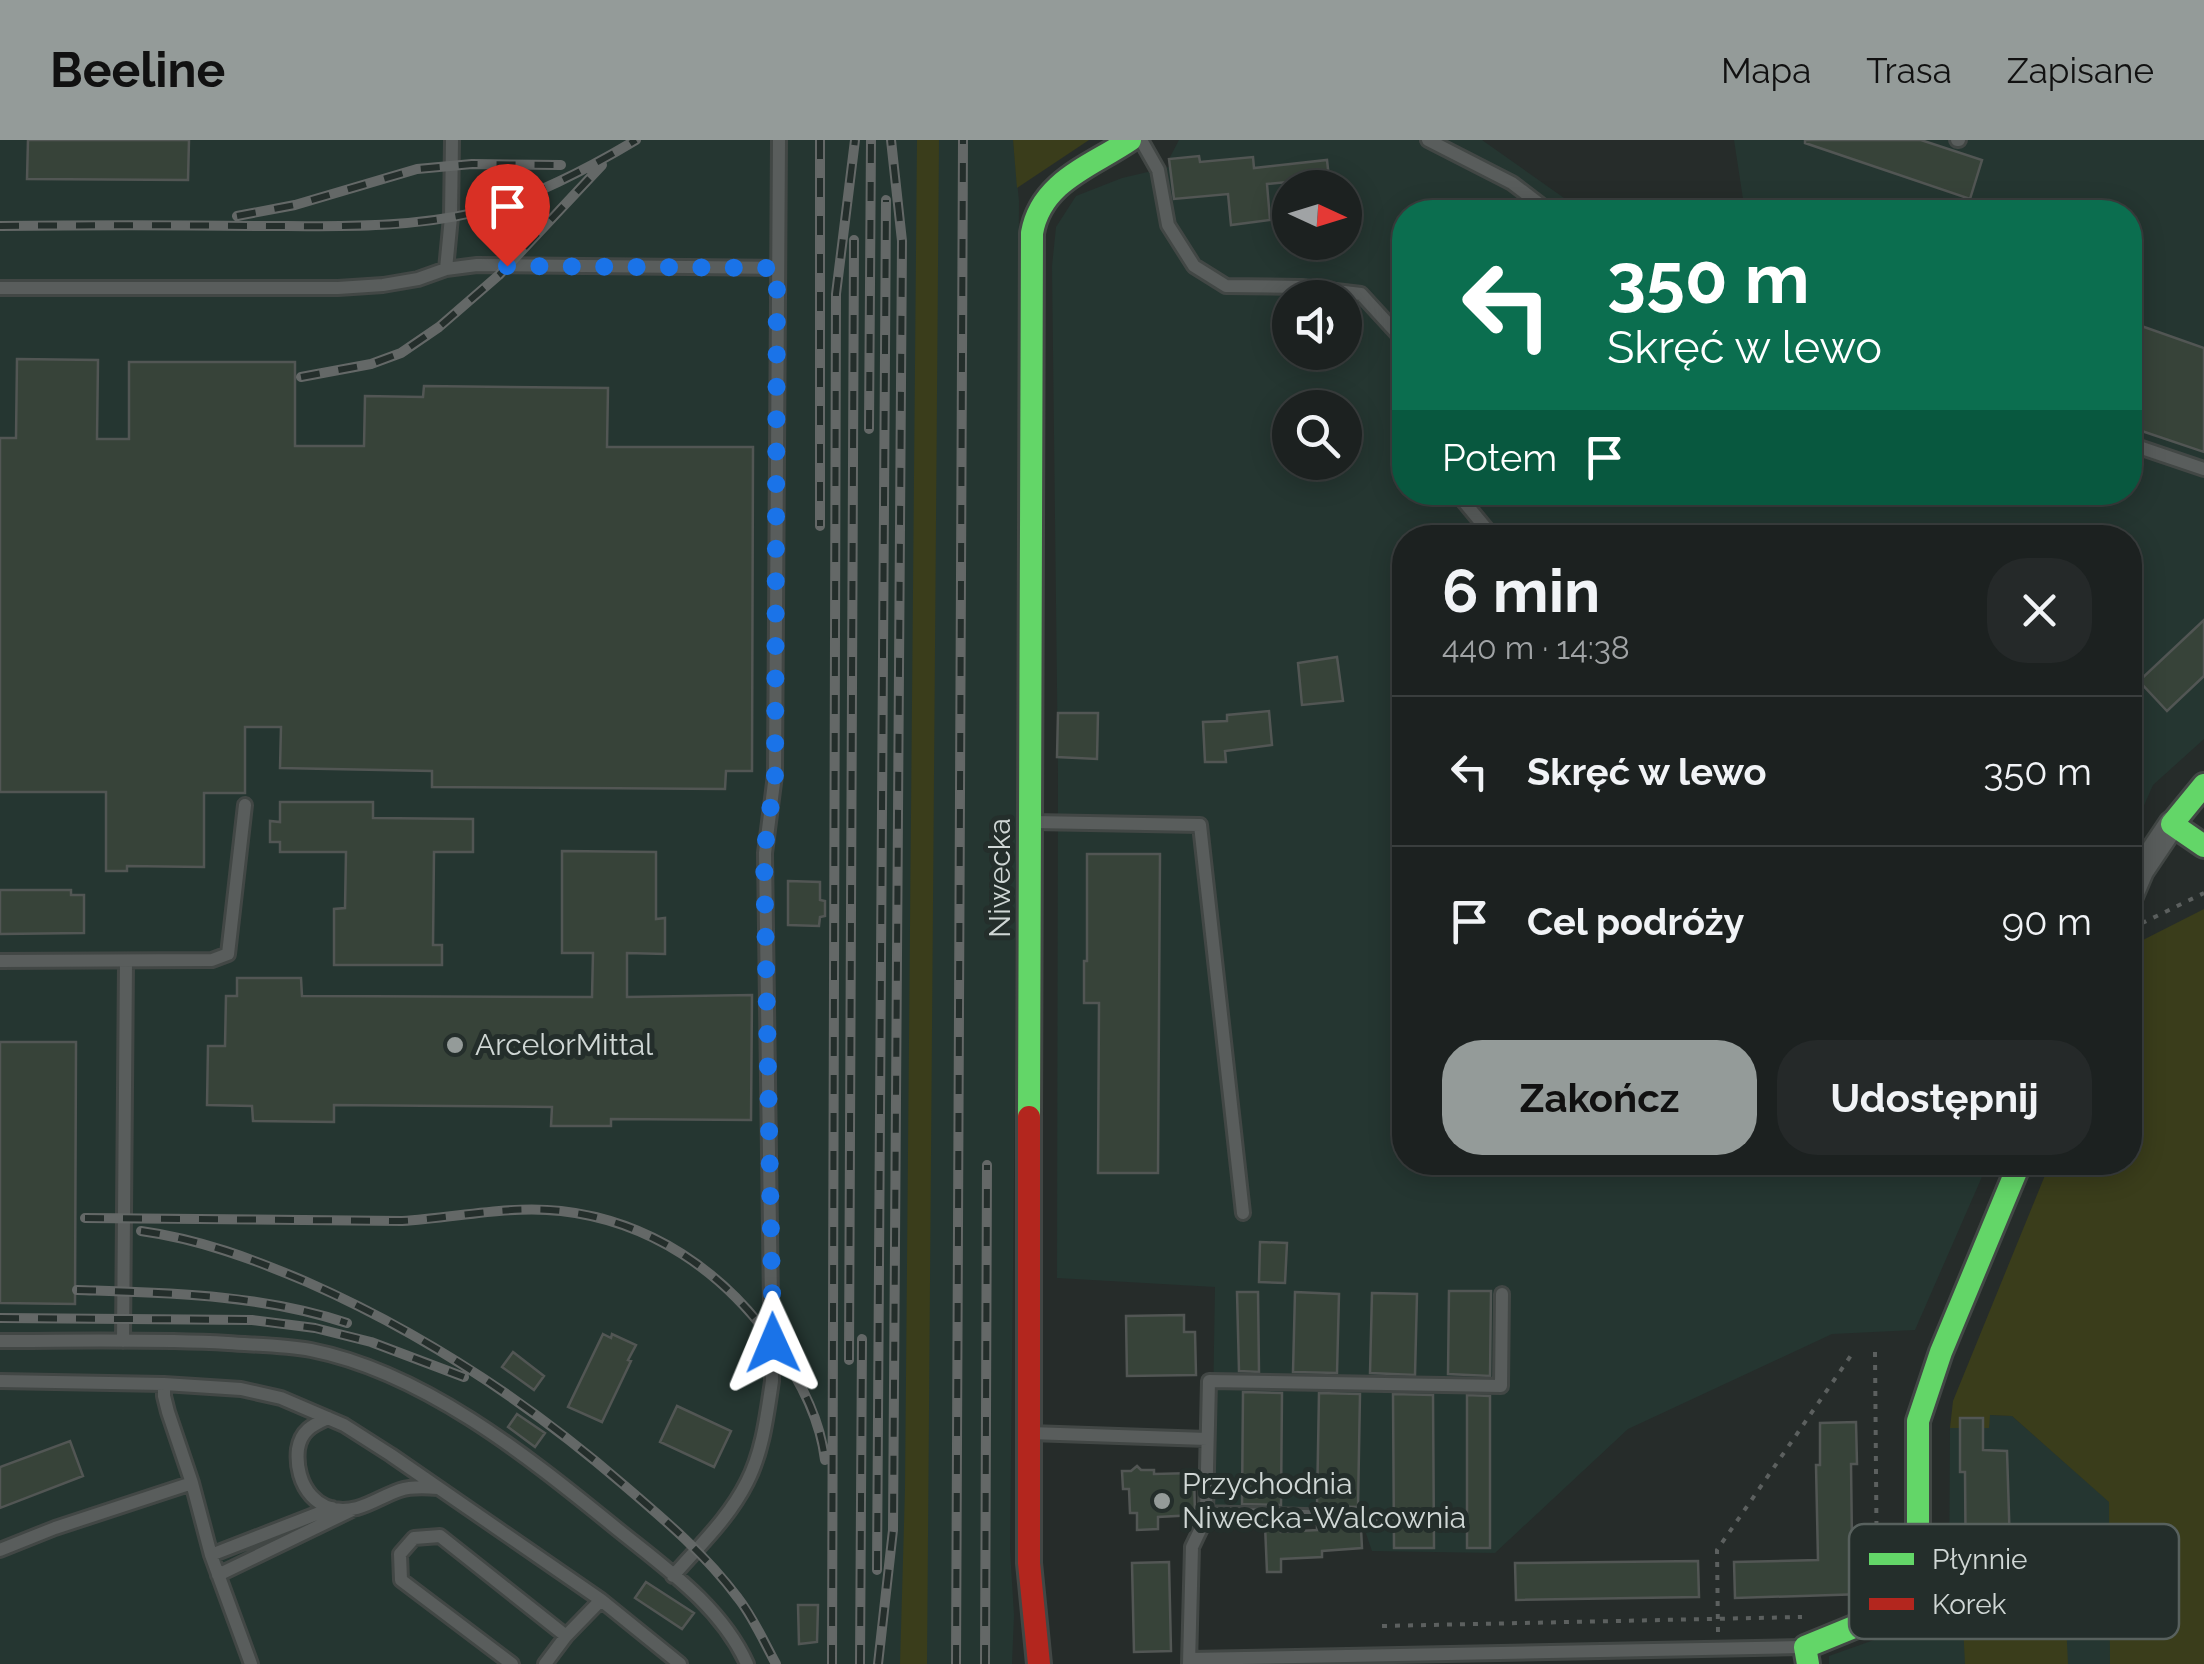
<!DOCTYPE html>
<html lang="pl">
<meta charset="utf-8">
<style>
body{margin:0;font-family:Raleway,sans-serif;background:#252929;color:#f1f3f6;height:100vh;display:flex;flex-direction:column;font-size:38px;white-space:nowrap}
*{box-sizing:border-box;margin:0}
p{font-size:32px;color:#a0a3a5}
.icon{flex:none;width:55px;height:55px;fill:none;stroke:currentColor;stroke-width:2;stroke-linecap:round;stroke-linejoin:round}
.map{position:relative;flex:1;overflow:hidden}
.sheet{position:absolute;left:1392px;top:385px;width:750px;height:650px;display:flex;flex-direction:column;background:#1c2120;border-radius:40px;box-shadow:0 5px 25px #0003,0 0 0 2px #3a3e3e}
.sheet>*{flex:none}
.hud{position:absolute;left:1392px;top:60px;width:750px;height:305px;border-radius:40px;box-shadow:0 5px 25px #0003,0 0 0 2px #3a3e3e;background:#0b6e4f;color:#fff;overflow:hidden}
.needle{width:65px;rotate:94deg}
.fabs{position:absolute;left:1272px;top:30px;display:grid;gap:20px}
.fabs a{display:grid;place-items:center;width:90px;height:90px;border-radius:50%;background:#1c2120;box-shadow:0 5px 25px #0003,0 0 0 2px #3a3e3e;font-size:50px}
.pin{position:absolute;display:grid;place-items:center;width:85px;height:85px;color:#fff;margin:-102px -42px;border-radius:50% 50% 50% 0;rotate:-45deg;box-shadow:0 0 10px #0007}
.pin .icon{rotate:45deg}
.me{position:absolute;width:110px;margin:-55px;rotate:359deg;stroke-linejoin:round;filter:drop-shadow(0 0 8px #0008)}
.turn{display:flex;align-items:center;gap:35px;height:210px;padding:0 50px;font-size:45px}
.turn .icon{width:130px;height:130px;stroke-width:2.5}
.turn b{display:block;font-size:70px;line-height:85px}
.then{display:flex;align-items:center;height:95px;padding:0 50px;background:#0003;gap:20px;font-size:38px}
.round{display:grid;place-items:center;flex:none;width:105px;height:105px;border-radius:40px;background:#252929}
.head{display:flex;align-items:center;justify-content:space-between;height:170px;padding:0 50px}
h1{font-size:60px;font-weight:700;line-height:75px}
.button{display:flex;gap:20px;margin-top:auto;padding:20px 50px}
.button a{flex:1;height:115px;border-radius:40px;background:#949b99;color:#111;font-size:40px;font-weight:700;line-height:115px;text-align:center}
.button a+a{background:#252929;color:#f1f3f6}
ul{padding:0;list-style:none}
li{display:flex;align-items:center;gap:30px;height:150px;padding:0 50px;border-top:2px solid #3a3e3e}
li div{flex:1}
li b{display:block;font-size:38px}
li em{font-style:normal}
header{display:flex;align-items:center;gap:60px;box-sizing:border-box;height:140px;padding:0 50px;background:#949b99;color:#111}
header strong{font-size:48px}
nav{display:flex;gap:55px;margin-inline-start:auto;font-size:35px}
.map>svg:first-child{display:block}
</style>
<header>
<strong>Beeline</strong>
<nav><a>Mapa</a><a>Trasa</a><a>Zapisane</a></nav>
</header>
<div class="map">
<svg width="2204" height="1524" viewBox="0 0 2204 1524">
<rect width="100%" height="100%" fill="#262c2a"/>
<path fill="#253631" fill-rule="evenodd" d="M0,0H1013L1019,61L1015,945L1010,1409L1014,1475L1012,1524H0Z
M1179,0H1482L1584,72H1405V352H2130V72H1745L1734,0H2204V599L2153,645L2130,697V398H1405V1022L1988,1023L1915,1190L1832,1194L1628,1289L1495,1413L1372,1411L1363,1385L1211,1382L1215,1147L1057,1138L1058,631L1052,126L1056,87L1076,56L1122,38L1169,27V19ZM1290,48H1345V102H1290ZM1290,158H1345V212H1290ZM1290,268H1345V322H1290Z
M1989,1275L2012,1276L2110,1362V1524H1829V1516L1902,1490L1929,1473L1949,1455L1950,1288H1988Z"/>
<path fill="#3a3d1b" d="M917,0H939L927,1524H900L905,1349Z
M1013,0H1089L1017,48Z
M2204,769V1524H2110L2109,1362L2012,1276L1990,1275L1989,1288H1950L1953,1261L2050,1023L2130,1022V827L2141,801Z
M2065,1462L2068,1524H1965L1962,1466Z"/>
<path fill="#374339" stroke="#525654" stroke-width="2.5" d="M28,0H189L188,40L27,39Z
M1805,0H1921L1982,20L1970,59L1805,3Z
M1199,16L1200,22L1253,17L1254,28L1327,20L1329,38L1267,44L1270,80L1231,85L1228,54L1174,59L1169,19Z
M2130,182L2204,208V312L2130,287Z
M17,219L98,220L97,299H129V222H295V306H364L365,256L423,257L424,246L608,248L607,307H753L752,631H726L725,649L432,647V631L280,628L281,587H245V653H204V727L127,726V731H106V652H0V298H16Z
M2204,480V536L2167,571L2139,541Z
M1337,517L1343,561L1302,565L1298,523Z
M1269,571L1272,605L1225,611L1226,622H1205L1203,582L1227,581V575Z
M1058,573H1098L1097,619L1057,617Z
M280,662H373V678L473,679V712H434L433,805H442V825H334V769L345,768L346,712H280V702H270V681L280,682Z
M562,711L656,712V779L665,778V814L627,813V857L752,855L751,980L611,979V986H551L552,967L334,965V982L253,981L252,966L207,965L208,906H225L226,856H237V838H301L302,856L592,857L593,813H562Z
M1087,714H1160L1158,1033H1098L1099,863H1084V821H1087Z
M788,741L820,742V760L825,761V776L820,777L819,786L788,785Z
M0,750H71V755H84V793L0,794Z
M0,902H76L75,1164L0,1163Z
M1260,1102L1287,1103L1285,1143L1259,1142Z
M1449,1151H1491L1490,1236L1448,1234Z
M1237,1152H1258L1259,1232L1239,1231Z
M1295,1152L1339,1154L1337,1233L1293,1232Z
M1372,1153L1417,1154L1415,1235L1370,1233Z
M1184,1175V1192H1195L1196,1235L1127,1236L1126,1176Z
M603,1194L611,1198L612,1194L636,1205L628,1220L631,1221L602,1282L568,1267Z
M513,1212L544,1236L534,1250L502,1227Z
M1243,1252L1282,1253L1281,1365L1242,1364Z
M1319,1253L1360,1254L1358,1367L1317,1366Z
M1393,1254L1433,1255L1434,1408H1394Z
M1467,1255L1490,1256V1408H1467Z
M677,1266L731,1291L714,1327L660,1302Z
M517,1274L545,1293L535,1307L508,1287Z
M1960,1278H1983V1310L2007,1311L2010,1407L2060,1406L2059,1391L2095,1390L2099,1451H2070V1448L1966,1453L1965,1332H1960Z
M1856,1282L1857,1324H1851L1852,1403H1863L1864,1454L1735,1458L1734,1422L1818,1420L1816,1325H1820V1283Z
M70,1301L83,1336L0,1368V1327Z
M1137,1326L1141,1330H1154V1334L1194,1333L1195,1375L1158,1377V1389L1137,1390V1373H1130L1129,1349H1123L1122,1331H1131Z
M1265,1385H1281V1392L1317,1390V1386L1358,1387L1361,1389L1362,1408L1322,1411V1417L1281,1419V1432H1267Z
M1698,1421L1699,1457L1516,1460L1515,1423Z
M1169,1422L1171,1511L1134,1512L1132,1423Z
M646,1442L694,1473L682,1489L635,1458Z
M798,1465H818L817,1502L799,1504Z"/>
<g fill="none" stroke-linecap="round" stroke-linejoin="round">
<defs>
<path id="lane" d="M1141,0L1158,30L1168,85L1194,126L1226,146L1302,147L1361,154L1405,202
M1428,0L1512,43L1550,72
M1957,0H1959
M446,129L451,77L452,0
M0,148H338L383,145L418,139L446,129L477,125L777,128
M2130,304L2204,329
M1456,352L1494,398
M1033,682L1200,685L1243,1073
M0,821L212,820L228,814L245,665
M0,1201C76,1201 152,1199 228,1203C255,1205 284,1205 311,1210C422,1232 525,1314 611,1384C661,1425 720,1464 747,1524
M123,1201L126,822
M0,1241L164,1244L241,1249L281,1258L344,1285L391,1315L601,1460L680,1524
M164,1244V1256L168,1272L192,1343L211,1415L251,1524
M328,1278C313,1285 301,1290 298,1309C294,1345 318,1378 357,1368C372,1364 385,1355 400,1350C412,1346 426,1347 438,1348
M1030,1293L1207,1299
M1206,1373L1376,1378
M0,1410L55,1388L192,1343
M211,1415L332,1368
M218,1435L352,1370
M673,1436C699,1406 729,1378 747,1342C763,1311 767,1274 772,1241L765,713L775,635L779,0
M1190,1519L1802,1507
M512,1524L401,1440L400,1414L414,1398L440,1396L566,1496
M545,1524L566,1496L601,1460
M1189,1524L1192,1407L1203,1384L1206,1373L1209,1241L1501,1246L1502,1154"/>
<path id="street" d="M2130,756L2141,730L2172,684"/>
<path id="fast" d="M2204,645L2172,684L2204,706
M1029,977L1032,93C1041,41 1092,26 1130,0
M1808,1524L1805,1507L1893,1471L1911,1457L1918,1429V1281L1941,1212L2020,1022"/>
<path id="jam" d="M1029,977V1423L1039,1524"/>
</defs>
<use href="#lane" stroke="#424745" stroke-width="18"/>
<use href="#street" stroke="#424745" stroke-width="30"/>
<use href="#fast" stroke="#424745" stroke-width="28"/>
<use href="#jam" stroke="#424745" stroke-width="28"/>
<path stroke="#5c605f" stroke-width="4" stroke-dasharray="5 8" stroke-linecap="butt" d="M2130,789L2204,753
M1875,1212L1877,1449
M1382,1486L1802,1477
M1718,1492L1717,1410L1852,1214"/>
<use href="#lane" stroke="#595d5c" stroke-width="12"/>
<use href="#street" stroke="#595d5c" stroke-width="25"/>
<use href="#fast" stroke="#63d668" stroke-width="22"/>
<use href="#jam" stroke="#b3261e" stroke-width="22"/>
<defs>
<path id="rail" d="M820,0V386
M237,76L295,65L417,29L472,24L561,25
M0,86C86,85 172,85 258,86C331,86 406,89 477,72C526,61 593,26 636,0
M301,237L371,224L401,213L439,187L499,135L602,25
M869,289L871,0
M85,1078L402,1081C455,1078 508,1065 561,1071C650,1081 723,1131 774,1203C799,1238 820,1277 825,1320
M141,1091C199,1099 253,1119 307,1142C425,1194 528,1262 625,1346C666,1381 706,1415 738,1458C753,1477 764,1502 776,1524
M77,1150C168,1153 260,1154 347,1183
M0,1178L252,1180L315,1188L371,1202L464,1237
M849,1220L854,100
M877,1430L886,60
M832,1524L836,154L855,0
M860,1524L862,1199
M878,1524L893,1390L902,101L891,0
M956,1524L963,0
M985,1524L987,1025"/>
</defs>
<use href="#rail" stroke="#646867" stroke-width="10"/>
<use href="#rail" stroke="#242e2b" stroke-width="6" stroke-dasharray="19" stroke-linecap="butt"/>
</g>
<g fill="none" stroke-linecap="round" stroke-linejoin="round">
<path stroke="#1a73e8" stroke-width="18" stroke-dasharray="0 32.4" d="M507,126L777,128L775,635L764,714L773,1203"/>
</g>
<g fill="#949b99" stroke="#242e2b" stroke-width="4">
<circle cx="455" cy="905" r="10"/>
<circle cx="1162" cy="1361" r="10"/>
</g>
<g text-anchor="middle" stroke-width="10" stroke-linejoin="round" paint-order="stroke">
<g font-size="30" fill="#d0d7d5" stroke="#242e2b">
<text transform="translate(1000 738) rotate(-90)" y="10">Niwecka</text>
</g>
<g font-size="30" fill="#d0d7d5" stroke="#242e2b" text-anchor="start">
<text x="475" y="915">ArcelorMittal</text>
<text x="1182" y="1354">Przychodnia<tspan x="1182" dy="34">Niwecka-Walcownia</tspan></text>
</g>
</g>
<rect x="1849" y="1384" width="330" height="115" rx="15" fill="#242e2b" stroke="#58615e" stroke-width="2.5"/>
<rect x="1869" y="1413" width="45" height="12" fill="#63d668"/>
<rect x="1869" y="1458" width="45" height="12" fill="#b3261e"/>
<g font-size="28" fill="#d0d7d5">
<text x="1932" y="1429">Płynnie</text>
<text x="1932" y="1474">Korek</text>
</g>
</svg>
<div class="fabs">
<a><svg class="needle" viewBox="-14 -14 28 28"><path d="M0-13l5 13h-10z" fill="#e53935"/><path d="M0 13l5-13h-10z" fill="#a0a3a5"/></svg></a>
<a><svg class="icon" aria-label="sound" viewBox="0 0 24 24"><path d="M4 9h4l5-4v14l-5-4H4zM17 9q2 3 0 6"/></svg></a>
<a><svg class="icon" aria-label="search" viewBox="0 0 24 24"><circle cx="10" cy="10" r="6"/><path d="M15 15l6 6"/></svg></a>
</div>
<div class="pin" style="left:507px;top:126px;background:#d93025"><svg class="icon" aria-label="arrive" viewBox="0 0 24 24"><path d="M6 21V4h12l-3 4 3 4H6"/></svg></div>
<svg class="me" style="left:773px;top:1203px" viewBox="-20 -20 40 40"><path d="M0-17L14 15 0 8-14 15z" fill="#1a73e8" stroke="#fff" stroke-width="4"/></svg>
<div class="hud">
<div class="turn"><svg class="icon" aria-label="left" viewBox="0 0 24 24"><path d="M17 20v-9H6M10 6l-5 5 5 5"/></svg><div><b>350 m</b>Skręć w lewo</div></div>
<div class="then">Potem<svg class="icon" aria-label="arrive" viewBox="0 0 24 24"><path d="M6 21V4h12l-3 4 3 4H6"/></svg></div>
</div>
<section class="sheet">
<div class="head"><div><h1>6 min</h1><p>440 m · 14:38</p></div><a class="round"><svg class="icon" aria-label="close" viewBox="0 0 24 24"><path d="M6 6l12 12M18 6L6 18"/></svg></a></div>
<ul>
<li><svg class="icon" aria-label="left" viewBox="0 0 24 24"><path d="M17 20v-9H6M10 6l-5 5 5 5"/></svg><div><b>Skręć w lewo</b></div><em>350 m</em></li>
<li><svg class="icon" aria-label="arrive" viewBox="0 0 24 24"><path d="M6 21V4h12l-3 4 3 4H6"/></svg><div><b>Cel podróży</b></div><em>90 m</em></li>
</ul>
<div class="button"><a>Zakończ</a><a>Udostępnij</a></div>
</section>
</div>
